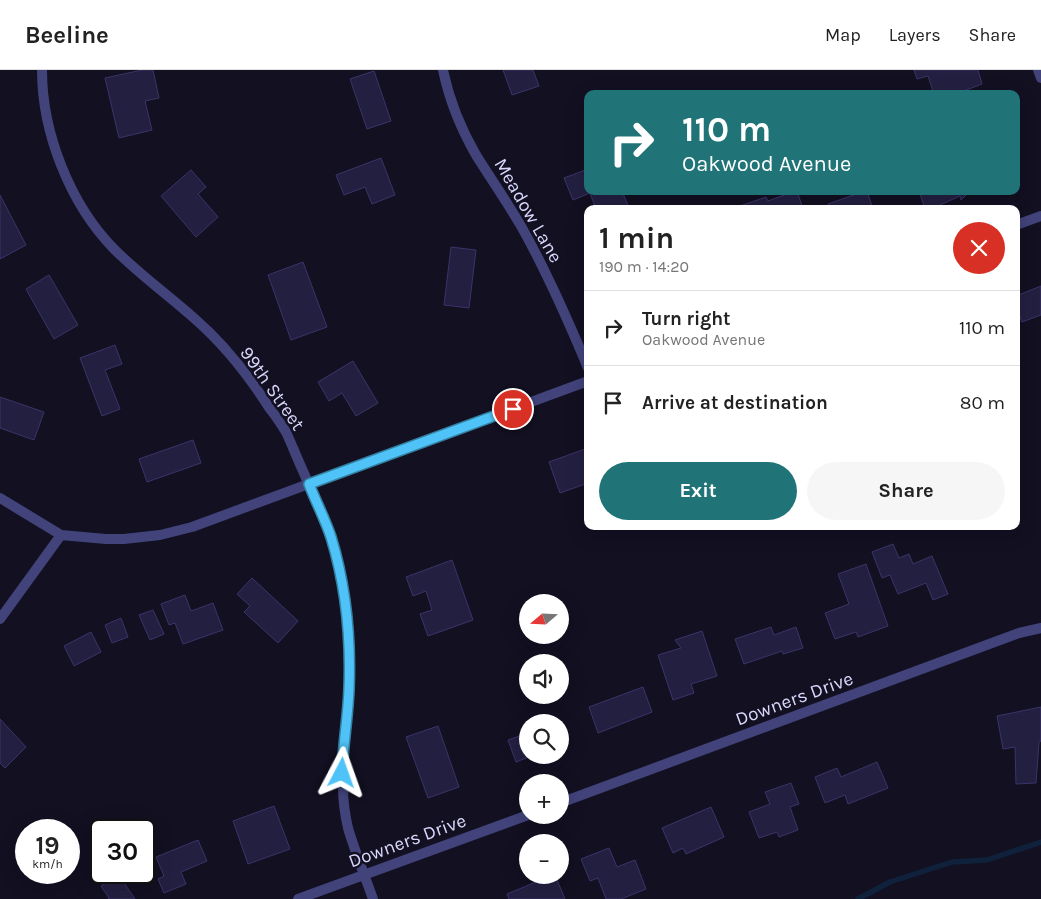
<!DOCTYPE html>
<meta charset="utf-8">
<style>
body{margin:0;font-family:Karla,sans-serif;background:#f6f6f6;color:#222;height:100vh;display:flex;flex-direction:column;font-size:19px;white-space:nowrap}
*{box-sizing:border-box;margin:0}
p{font-size:16px;color:#767676}
.icon{flex:none;width:28px;height:28px;fill:none;stroke:currentColor;stroke-width:2;stroke-linecap:round;stroke-linejoin:round}
.map{position:relative;flex:1;overflow:hidden}
.side{position:absolute;left:584px;top:135px;width:436px;height:325px;display:flex;flex-direction:column;background:#fff;border-radius:10px;box-shadow:0 5px 20px #0002}
.side>*{flex:none}
.top-card{position:absolute;left:584px;top:20px;width:436px;height:105px;border-radius:10px;box-shadow:0 5px 20px #0002;background:#207477;color:#fff;overflow:hidden}
.needle{width:32px;rotate:251deg}
.buttons{position:absolute;left:519px;top:524px;display:grid;gap:10px}
.buttons a{display:grid;place-items:center;width:50px;height:50px;border-radius:50%;background:#fff;box-shadow:0 5px 20px #0002;font-size:25px}
.speed{position:absolute;left:15px;top:749px;display:flex;gap:10px;font-size:25px;font-weight:700;text-align:center}
.speed>*{display:grid;place-content:center;width:65px;height:65px;border-radius:50%;background:#fff;box-shadow:0 5px 20px #0002;line-height:1}
.speed small{font-size:12px;font-weight:400}
.speed .limit{border:2px solid #111;border-radius:8px;background:#fff;color:#111}
.pin{position:absolute;display:grid;place-items:center;width:42px;height:42px;color:#fff;margin:-21px;border:2px solid #fff;border-radius:50%;box-shadow:0 1px 5px #0007}
.me{position:absolute;width:55px;margin:-28px;rotate:4deg;stroke-linejoin:round;filter:drop-shadow(0 0 4px #0008)}
.turn{display:flex;align-items:center;gap:18px;height:105px;padding:0 15px;font-size:22px}
.turn .icon{width:65px;height:65px;stroke-width:2.5}
.turn b{display:block;font-size:35px;line-height:42px}
.round{display:grid;place-items:center;flex:none;width:52px;height:52px;border-radius:26px;background:#f6f6f6}
.headline{display:flex;align-items:center;justify-content:space-between;height:85px;padding:0 15px}
h1{font-size:30px;font-weight:700;line-height:38px}
.action{display:flex;gap:10px;margin-top:auto;padding:10px 15px}
.action a{flex:1;height:58px;border-radius:30px;background:#207477;color:#fff;font-size:20px;font-weight:700;line-height:58px;text-align:center}
.action a+a{background:#f6f6f6;color:#222}
ul{padding:0;list-style:none}
li{display:flex;align-items:center;gap:15px;height:75px;padding:0 15px;border-top:1px solid #e0e0e0}
li div{flex:1}
li b{display:block;font-size:19px}
li em{font-style:normal}
header{display:flex;align-items:center;gap:30px;box-sizing:border-box;height:70px;padding:0 25px;background:#fff;border-bottom:1px solid #e0e0e0}
header strong{font-size:24px}
nav{display:flex;gap:28px;margin-inline-start:auto;font-size:18px}
.map>svg:first-child{display:block}
</style>
<header>
<strong>Beeline</strong>
<nav><a>Map</a><a>Layers</a><a>Share</a></nav>
</header>
<div class="map">
<svg width="1041" height="829" viewBox="0 0 1041 829">
<rect width="100%" height="100%" fill="#121021"/>
<g fill="none" stroke-linecap="round" stroke-linejoin="round">
<path stroke="#10223b" stroke-width="5.5" d="M858,829L890,812L952,792L987,790L1041,772"/>
</g>
<path fill="#231f40" stroke="#3b3469" d="M142,0H153L159,28L145,31L152,60L119,68L105,8Z
M503,0H533L539,16L512,25Z
M914,0H978L982,14L956,24H934L928,6L917,9Z
M374,1L391,51L367,59L350,9Z
M381,88L395,125L372,134L365,117L344,125L336,105Z
M588,99V121H622L629,138L596,139L590,123L573,130L564,108Z
M191,100L206,117L198,124L218,147L196,167L161,126Z
M795,121H797L803,139H741L740,136L766,127L768,131Z
M865,121H867L873,139H830L828,134Z
M919,121H970L961,130L960,126L931,139H925Z
M0,125L26,175L0,189Z
M451,177L476,180L469,238L444,235Z
M303,192L327,257L291,270L268,205Z
M49,205L78,255L54,269L26,219Z
M1041,216V245L1022,252L1016,236V226Z
M115,275L122,294L105,300L120,339L102,346L80,288Z
M353,291L378,333L356,346L342,323L329,331L318,312Z
M0,327L44,342L34,370L0,358Z
M193,370L201,393L147,412L139,389Z
M588,378V413L560,423L549,392Z
M893,474L899,488L909,484L913,494L932,486L948,524L933,530L926,513L898,524L890,505L882,508L872,482Z
M452,490L473,550L428,566L420,544L432,540L426,521L413,526L406,507Z
M866,494L888,556L858,567L856,562L835,569L825,543L849,534L838,504Z
M252,508L298,551L278,573L244,542L250,536L237,524Z
M185,525L191,541L213,533L223,560L183,574L175,553L169,555L161,534Z
M153,540L164,564L150,570L139,545Z
M121,548L128,567L112,573L105,555Z
M771,557L774,565L796,557L803,578L783,584L782,581L744,594L735,569Z
M702,561L717,606L691,614L694,623L673,630L658,585L681,578L675,570Z
M91,562L101,582L74,596L64,576Z
M643,617L652,642L598,663L589,637Z
M1041,637V671L1039,672L1036,713L1016,714L1015,677L1003,679L997,646Z
M0,649L26,677L5,698L0,693Z
M438,656L459,717L428,728L406,667Z
M528,663V685H534L516,692L508,670Z
M877,692L888,718L848,734L845,725L825,733L815,707L837,698L841,707Z
M791,713L799,734L790,737L798,760L779,767L777,762L759,768L749,742L770,734L765,722Z
M274,736L290,779L248,794L233,751Z
M711,737L724,767L686,784L683,778L673,783L662,758Z
M198,770L207,791L181,802L186,814L164,823L158,809L164,806L156,787Z
M609,778L617,797L635,790L646,819L621,829H606L598,808L590,811L581,789Z
M118,804L135,829H108L109,828L101,816Z
M553,805H555L565,829H509L507,824Z"/>
<g fill="none" stroke-linecap="round" stroke-linejoin="round">
<path stroke="#41437a" stroke-width="10" d="M42,0C42,63 70,134 114,179C139,204 168,225 195,249C225,275 249,306 270,339C276,346 281,354 286,362C292,375 297,388 303,401C312,422 322,444 330,466C343,504 349,550 350,590C350,611 349,631 347,651C345,673 341,695 343,717C343,731 345,745 348,758C355,782 365,806 373,829
M443,0C449,29 461,59 476,85C491,109 507,132 521,156C547,202 568,250 588,298
M1038,0L1041,8
M1016,155L1041,146
M0,428L61,465L106,469H124L160,465L192,457L588,311
M0,549L61,465
M560,733L1019,563L1041,558
M298,829L528,745"/>
</g>
<g fill="none" stroke-linecap="round" stroke-linejoin="round">
<defs>
<path id="route" d="M342,703C343,675 348,647 349,619C351,568 346,516 331,467C325,449 316,432 309,414L513,339"/>
</defs>
<use href="#route" stroke="#337fa1" stroke-width="12"/>
<use href="#route" stroke="#4fc3f7" stroke-width="9"/>
</g>
<g text-anchor="middle" stroke-width="5" stroke-linejoin="round" paint-order="stroke">
<g font-size="19" fill="#d8d6fa" stroke="#121021">
<text transform="translate(529 140) rotate(60)" y="7">Meadow Lane</text>
<text transform="translate(273 318) rotate(55)" y="7">99th Street</text>
<text transform="translate(794 628) rotate(-20)" y="7">Downers Drive</text>
<text transform="translate(407 770) rotate(-20)" y="7">Downers Drive</text>
</g>
</g>
</svg>
<div class="buttons">
<a><svg class="needle" viewBox="-14 -14 28 28"><path d="M0-13l5 13h-10z" fill="#e53935"/><path d="M0 13l5-13h-10z" fill="#767676"/></svg></a>
<a><svg class="icon" aria-label="sound" viewBox="0 0 24 24"><path d="M4 9h4l5-4v14l-5-4H4zM17 9q2 3 0 6"/></svg></a>
<a><svg class="icon" aria-label="search" viewBox="0 0 24 24"><circle cx="10" cy="10" r="6"/><path d="M15 15l6 6"/></svg></a>
<a>+</a>
<a>−</a>
</div>
<div class="speed"><div>19<small>km/h</small></div><div class="limit">30</div></div>
<div class="pin" style="left:513px;top:339px;background:#d93025"><svg class="icon" aria-label="arrive" viewBox="0 0 24 24"><path d="M6 21V4h12l-3 4 3 4H6"/></svg></div>
<svg class="me" style="left:342px;top:703px" viewBox="-20 -20 40 40"><path d="M0-17L14 15 0 8-14 15z" fill="#4fc3f7" stroke="#fff" stroke-width="4"/></svg>
<div class="top-card">
<div class="turn"><svg class="icon" aria-label="right" viewBox="0 0 24 24"><path d="M7 20v-9h11M14 6l5 5-5 5"/></svg><div><b>110 m</b>Oakwood Avenue</div></div>
</div>
<section class="side">
<div class="headline"><div><h1>1 min</h1><p>190 m · 14:20</p></div><a class="round" style="background:#d93025;color:#fff"><svg class="icon" aria-label="close" viewBox="0 0 24 24"><path d="M6 6l12 12M18 6L6 18"/></svg></a></div>
<ul>
<li><svg class="icon" aria-label="right" viewBox="0 0 24 24"><path d="M7 20v-9h11M14 6l5 5-5 5"/></svg><div><b>Turn right</b><p>Oakwood Avenue</p></div><em>110 m</em></li>
<li><svg class="icon" aria-label="arrive" viewBox="0 0 24 24"><path d="M6 21V4h12l-3 4 3 4H6"/></svg><div><b>Arrive at destination</b></div><em>80 m</em></li>
</ul>
<div class="action"><a>Exit</a><a>Share</a></div>
</section>
</div>
